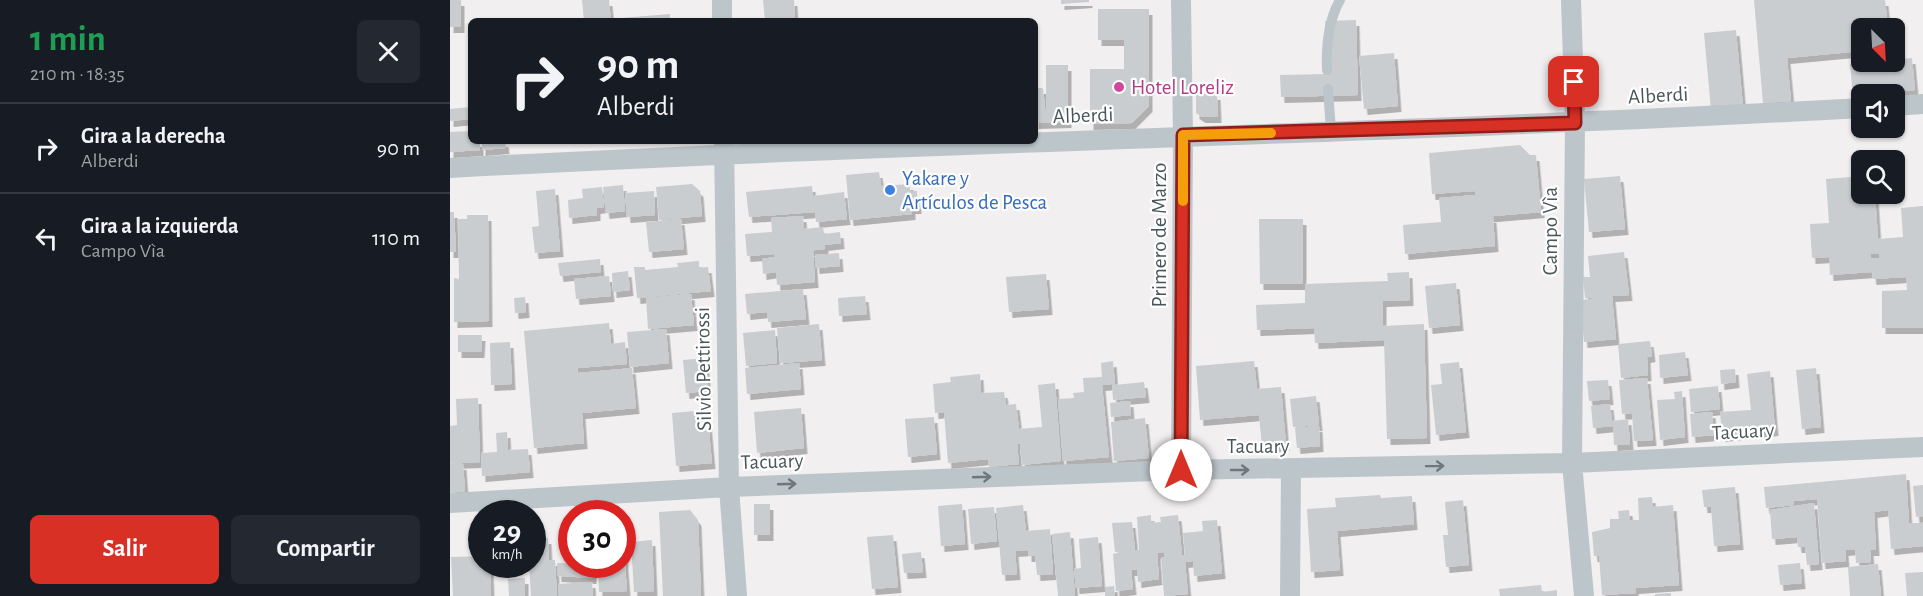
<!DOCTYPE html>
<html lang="es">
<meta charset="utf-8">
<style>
body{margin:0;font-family:"Alegreya Sans",sans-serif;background:#242831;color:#f1f3f6;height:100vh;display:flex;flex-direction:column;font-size:22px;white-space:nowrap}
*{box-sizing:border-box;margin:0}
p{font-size:20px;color:#9ea1a6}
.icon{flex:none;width:33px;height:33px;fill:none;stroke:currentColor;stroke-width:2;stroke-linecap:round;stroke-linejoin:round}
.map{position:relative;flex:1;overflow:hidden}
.details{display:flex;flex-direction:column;background:#171b24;width:450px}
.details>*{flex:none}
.top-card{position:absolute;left:18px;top:18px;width:570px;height:126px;border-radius:9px;box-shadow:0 2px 4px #0004;background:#171b24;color:#f1f3f6;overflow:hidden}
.needle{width:39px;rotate:156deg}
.buttons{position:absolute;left:1401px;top:18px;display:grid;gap:12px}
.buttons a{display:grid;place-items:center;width:54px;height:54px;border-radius:9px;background:#171b24;box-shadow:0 2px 4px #0004;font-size:30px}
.speed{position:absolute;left:18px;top:500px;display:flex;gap:12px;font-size:30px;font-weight:700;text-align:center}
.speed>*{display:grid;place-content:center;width:78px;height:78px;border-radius:50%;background:#171b24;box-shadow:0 2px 4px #0004;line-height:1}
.speed small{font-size:15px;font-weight:400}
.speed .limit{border:9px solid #d22;background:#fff;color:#111}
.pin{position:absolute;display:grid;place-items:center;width:51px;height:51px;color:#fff;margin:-26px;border-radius:12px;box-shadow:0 3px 9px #0006}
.me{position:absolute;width:66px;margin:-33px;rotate:0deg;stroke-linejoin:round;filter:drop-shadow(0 0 4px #0008)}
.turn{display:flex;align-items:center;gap:21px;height:126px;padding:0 30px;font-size:27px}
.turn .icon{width:78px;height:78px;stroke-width:2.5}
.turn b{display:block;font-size:42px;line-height:51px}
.round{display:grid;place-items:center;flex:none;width:63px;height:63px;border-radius:9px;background:#242831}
.head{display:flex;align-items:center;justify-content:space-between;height:102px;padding:0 30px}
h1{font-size:36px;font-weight:700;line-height:45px;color:#1e9e55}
.action{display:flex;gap:12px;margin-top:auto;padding:12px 30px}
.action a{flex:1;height:69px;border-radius:9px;background:#d93025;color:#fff;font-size:24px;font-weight:700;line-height:69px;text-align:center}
.action a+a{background:#242831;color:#f1f3f6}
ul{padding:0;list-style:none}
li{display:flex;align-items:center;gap:18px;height:90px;padding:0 30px;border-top:2px solid #363941}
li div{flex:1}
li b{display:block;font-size:22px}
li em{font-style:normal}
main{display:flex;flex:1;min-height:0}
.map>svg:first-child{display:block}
</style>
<main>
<section class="details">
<div class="head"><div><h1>1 min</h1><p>210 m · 18:35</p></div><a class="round"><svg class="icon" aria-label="close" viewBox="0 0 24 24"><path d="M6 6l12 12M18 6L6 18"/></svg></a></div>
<ul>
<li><svg class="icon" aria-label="right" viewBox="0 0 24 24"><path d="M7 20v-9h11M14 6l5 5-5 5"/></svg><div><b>Gira a la derecha</b><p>Alberdi</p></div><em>90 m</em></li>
<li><svg class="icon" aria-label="left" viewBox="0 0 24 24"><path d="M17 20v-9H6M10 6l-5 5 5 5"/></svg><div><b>Gira a la izquierda</b><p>Campo Vìa</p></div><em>110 m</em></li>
</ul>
<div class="action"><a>Salir</a><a>Compartir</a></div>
</section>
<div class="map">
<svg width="1473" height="596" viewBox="0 0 1473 596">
<defs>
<filter id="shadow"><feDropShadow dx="3.5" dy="6" stdDeviation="0" flood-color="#0004"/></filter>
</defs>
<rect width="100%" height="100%" fill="#f1eff0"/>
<path fill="#c9cdd0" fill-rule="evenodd" filter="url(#shadow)" d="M0,0H11V27H0Z
M132,0H159L161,21H134Z
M313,0H344L345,18L315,21Z
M611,0H639V2L611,4Z
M1304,0H1435L1438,28H1412V51L1337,58L1341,101L1313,103Z
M648,9H699V106L682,123L640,124V69H674V40H648Z
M220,14V21H171V18Z
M906,20L908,95L831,97L830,75L877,74L875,21Z
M1286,30L1293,107L1261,110L1254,33Z
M944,53L948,106L914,109L909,56Z
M1462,58L1465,90L1403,96L1400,64Z
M596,65H618V122L585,123V88H593L596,118Z
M746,94H767L768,117H752L746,113Z
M21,107V119L0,121V109Z
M21,131V141H30V150L0,152V132Z
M32,141H55L56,148L32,150Z
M1070,145L1080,155H1086L1091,212L1033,217H1043L1045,246L955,254L953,225L991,222L989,198L1025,195V191L982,194L979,153Z
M429,172L431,186L460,184V191H467L468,208H462V214L400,220L396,175Z
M1170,176L1175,229L1139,232L1134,179Z
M1412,176V194H1425L1428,239L1453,237L1451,208L1473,206V328H1432V291L1457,290L1456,277L1423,279L1422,272L1380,275L1379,257L1362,258L1360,224L1379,223L1376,179ZM1429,253V258H1421L1420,254Z
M242,184L250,191L252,216L209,220L206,187Z
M173,185L175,211L156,213L153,187Z
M362,186L363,196L394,192L397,219L366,222L365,212L299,217L296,192Z
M152,187L154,207L147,208V215L119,218L118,200L133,198L132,189Z
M105,189L110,251L85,253L82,227L89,226L86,191Z
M204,191L205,215L177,217L175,193Z
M0,212H4L6,252H0Z
M17,215H38L39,321L4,322V278L9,279L8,219H17Z
M353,216L354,229L373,227L374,234L390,232L391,243L375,245V249L356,251H363L365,282L327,285L326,272L313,274L312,259L324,257V254L297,256L295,234L322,232L321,218Z
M231,219L234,249L199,252L196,222Z
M809,219H853V284H810Z
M1174,252L1179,295L1162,296L1166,339L1134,342L1130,300L1151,298H1135L1133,277H1140L1138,256Z
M389,253L390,266L366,268L365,255Z
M150,259L151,272L110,276L108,263Z
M249,261V268L258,267L261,291L187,298L184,267H195V270L228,267L227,263Z
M178,271L180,290L163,292L162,273Z
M959,272L960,300L933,301V326L974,324L977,438L937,439L934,340L865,343L864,328L807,330L806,305L855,303V284L938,281L937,273Z
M596,274L599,309L559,312L556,277Z
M159,276L161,296L126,299L124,279Z
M1006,283L1010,325L979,328L975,286Z
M353,289L356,319L318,322L317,312L297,314L295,294Z
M241,294L244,325L198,329L196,298Z
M415,296L417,314L389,316L388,298Z
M75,297L76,312L65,313L64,298Z
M159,323L161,344L175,342L177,364L128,368V373L182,368L186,408L132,413L134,443L84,448L74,331Z
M369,324L372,360L330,363L327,328Z
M216,329L219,363L180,367L177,332Z
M325,330L327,363L296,366L293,333Z
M8,335H32L31,352H8Z
M1200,341L1202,356L1197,357L1198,375L1171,378L1168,344Z
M60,342L62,384L41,385L40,343Z
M1235,352L1238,375L1210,378L1209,355Z
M255,358L258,391L236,393L233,360Z
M663,361L665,385L694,382L696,397L663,400L662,384L652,385L659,457L613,461L608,399L624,398L623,393L634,392L633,378L652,377L651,363Z
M804,361L807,389L831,387L836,445L812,447L809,415L750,420L746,366Z
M1009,362L1016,432L986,435L981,385L992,384L990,364Z
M349,363L351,389L297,394L295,368Z
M1366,368L1371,427L1352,429L1346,370Z
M1285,369L1286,382L1271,384L1270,370Z
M1320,371L1325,430L1272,436L1270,412L1301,410L1297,374Z
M530,374L531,393L554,392L556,405L566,404L569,429L592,427L588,385L605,383L611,461L572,465L570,444H567L569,464L539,467L538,459L498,463L494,412L485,413L483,384L501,382L500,377Z
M1197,378L1203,440L1184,441L1182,413L1172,414L1169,380Z
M1158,380L1160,399L1139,401L1137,381Z
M1268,386L1270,409L1241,412L1239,389Z
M1232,391L1235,437L1210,440L1207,400L1225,399L1224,392Z
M866,396L869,425L843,427L840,399Z
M28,398L30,462L0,463V426L7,425L6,399Z
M680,401L681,415L661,417L660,403Z
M1160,404L1162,421L1178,419L1180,444L1164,445L1163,426L1143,428L1141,406Z
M351,408L354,448L307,453L304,412Z
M257,410L262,463L226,466L222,413Z
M1262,412L1264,435L1242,437L1240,414Z
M484,417L487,454L458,457L455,419Z
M695,418L699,458L664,461L661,422Z
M869,426L870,446L847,448L845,428Z
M57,432L58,450L78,449L80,472L32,476L31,453L47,452L46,433Z
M0,463L13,464L15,491L0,493Z
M1456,474L1459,523H1473V546L1441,549L1438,510L1424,512L1426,550H1420L1421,562L1406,563L1405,549L1395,550L1396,561L1372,563L1367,499L1344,501V505L1316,508L1314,487Z
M1473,485V516L1466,517L1463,486Z
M1285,487L1290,544L1264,546L1261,507H1254L1252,490Z
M930,495L931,498L962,496L964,524L887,531L890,570L861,572L857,509L886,507L885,498Z
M1202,497L1203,507L1223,505L1229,585L1185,588L1186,593L1152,595L1149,556H1144L1142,532L1160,528V519H1169L1168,511L1179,510L1180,520H1189L1188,498Z
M1013,500L1019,565L996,567L993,535H998L995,502Z
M1364,503L1369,564L1357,565L1355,547H1348L1347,537L1322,539L1320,510Z
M304,504H320V535H304Z
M512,504L515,544L491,546L488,506Z
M573,505L576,531L600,529L603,574L587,575L585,556H578V550L565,551L567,574L552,575L546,508Z
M544,507L547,541L521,544L518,509Z
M240,510L248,520L251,596H213L209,512Z
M701,515V523L711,522L710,517L728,515L732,555H735L733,533L753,531L752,521L767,520L772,573L744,576L743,561L735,562L738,594L714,596L711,557H714V552L707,553L709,579L688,582L687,570H681L683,589L666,591L663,554L671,552H665L662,523L682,522L685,550H689L687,517Z
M172,526L177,591L149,592L148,564H172Z
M620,532L625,596H608L602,534Z
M443,535L448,587L422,589L417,537Z
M648,537L652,586L626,588L624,569L631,568L629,539Z
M98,538L99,560H105L107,596H81L79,564H82V539Z
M202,540L204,591L184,592L181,542Z
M471,552L473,572L454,573L452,554Z
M32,556V564H40L41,596H3L1,557Z
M107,563L143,564V578L108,576Z
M1350,563L1352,583L1330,585L1328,565Z
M1428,564L1431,596H1400L1398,567Z
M1473,572V596H1457L1455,573Z
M75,578V596H59L58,579Z
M142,582L143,596H109L108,584Z
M1091,585L1092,592L1107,590V596H1050L1049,589Z
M664,586L665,596H655V587Z
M1221,593V596H1205V594Z"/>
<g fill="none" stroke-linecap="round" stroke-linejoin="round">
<path stroke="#bcc6ca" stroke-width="10" d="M877,70C876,46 878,21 890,0
M878,89L881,131"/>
<path stroke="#bcc6ca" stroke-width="20" d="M272,0V21
M731,0L733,135L731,470
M1121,0L1125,123L1122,463L1134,596
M1444,106L1473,104
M274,141L279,487L287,596
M0,168C470,142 941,134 1412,108
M0,503L279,487L731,470L1122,463L1473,447
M840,596L841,470"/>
</g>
<defs><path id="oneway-shaft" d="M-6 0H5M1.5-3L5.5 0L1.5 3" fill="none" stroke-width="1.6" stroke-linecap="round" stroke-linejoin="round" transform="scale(1.5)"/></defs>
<g stroke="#6c787c">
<use href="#oneway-shaft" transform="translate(985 466) rotate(-1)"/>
<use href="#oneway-shaft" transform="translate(790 470)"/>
<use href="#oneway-shaft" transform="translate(532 477) rotate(-2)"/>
<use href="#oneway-shaft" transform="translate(337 484) rotate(-2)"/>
</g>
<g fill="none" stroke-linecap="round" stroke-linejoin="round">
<defs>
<path id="route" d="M731,470L733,135L1125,123L1124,82"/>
</defs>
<use href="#route" stroke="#8d1f18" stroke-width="15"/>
<use href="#route" stroke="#d93025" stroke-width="10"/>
<path stroke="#f59e0b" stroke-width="10" d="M733,201V135L821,133"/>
</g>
<circle fill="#d1479c" stroke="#fff" stroke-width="2" cx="669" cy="87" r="6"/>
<circle fill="#3f7fe0" stroke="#fff" stroke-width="2" cx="440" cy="190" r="6"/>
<g text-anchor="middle" stroke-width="4.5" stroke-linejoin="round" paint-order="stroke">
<g font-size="21" fill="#b23c85" stroke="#fff" text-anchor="start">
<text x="681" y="94">Hotel Loreliz</text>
</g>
<g font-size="21" fill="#49565a" stroke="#fff">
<text transform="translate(1208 95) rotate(-3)" y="7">Alberdi</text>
<text transform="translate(633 115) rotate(-2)" y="7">Alberdi</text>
<text transform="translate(1100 231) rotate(-90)" y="7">Campo Vìa</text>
<text transform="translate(709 235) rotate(-90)" y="7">Primero de Marzo</text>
<text transform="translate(253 369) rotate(-91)" y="7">Silvio Pettirossi</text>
<text transform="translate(1293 431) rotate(-3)" y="7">Tacuary</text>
<text x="808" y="453">Tacuary</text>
<text transform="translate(322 461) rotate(-2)" y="7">Tacuary</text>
</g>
<g font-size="21" fill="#366cbe" stroke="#fff" text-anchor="start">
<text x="452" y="185">Yakare y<tspan x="452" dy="24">Artículos de Pesca</tspan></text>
</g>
</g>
</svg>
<div class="buttons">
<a><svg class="needle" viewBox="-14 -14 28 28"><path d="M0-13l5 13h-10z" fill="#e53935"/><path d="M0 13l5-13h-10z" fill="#9ea1a6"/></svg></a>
<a><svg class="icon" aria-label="sound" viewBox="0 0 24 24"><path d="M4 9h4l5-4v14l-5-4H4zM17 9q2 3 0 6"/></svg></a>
<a><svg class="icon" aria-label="search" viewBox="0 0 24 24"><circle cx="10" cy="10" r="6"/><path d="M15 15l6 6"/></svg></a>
</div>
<div class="speed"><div>29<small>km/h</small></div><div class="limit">30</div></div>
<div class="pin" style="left:1124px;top:82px;background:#d93025"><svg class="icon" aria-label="arrive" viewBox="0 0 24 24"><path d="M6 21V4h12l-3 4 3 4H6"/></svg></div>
<svg class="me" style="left:731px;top:470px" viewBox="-20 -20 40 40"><circle r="19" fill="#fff"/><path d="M0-13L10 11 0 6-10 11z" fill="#d93025"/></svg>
<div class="top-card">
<div class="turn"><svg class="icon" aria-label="right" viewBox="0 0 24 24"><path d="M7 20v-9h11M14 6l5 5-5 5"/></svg><div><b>90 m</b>Alberdi</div></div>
</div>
</div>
</main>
